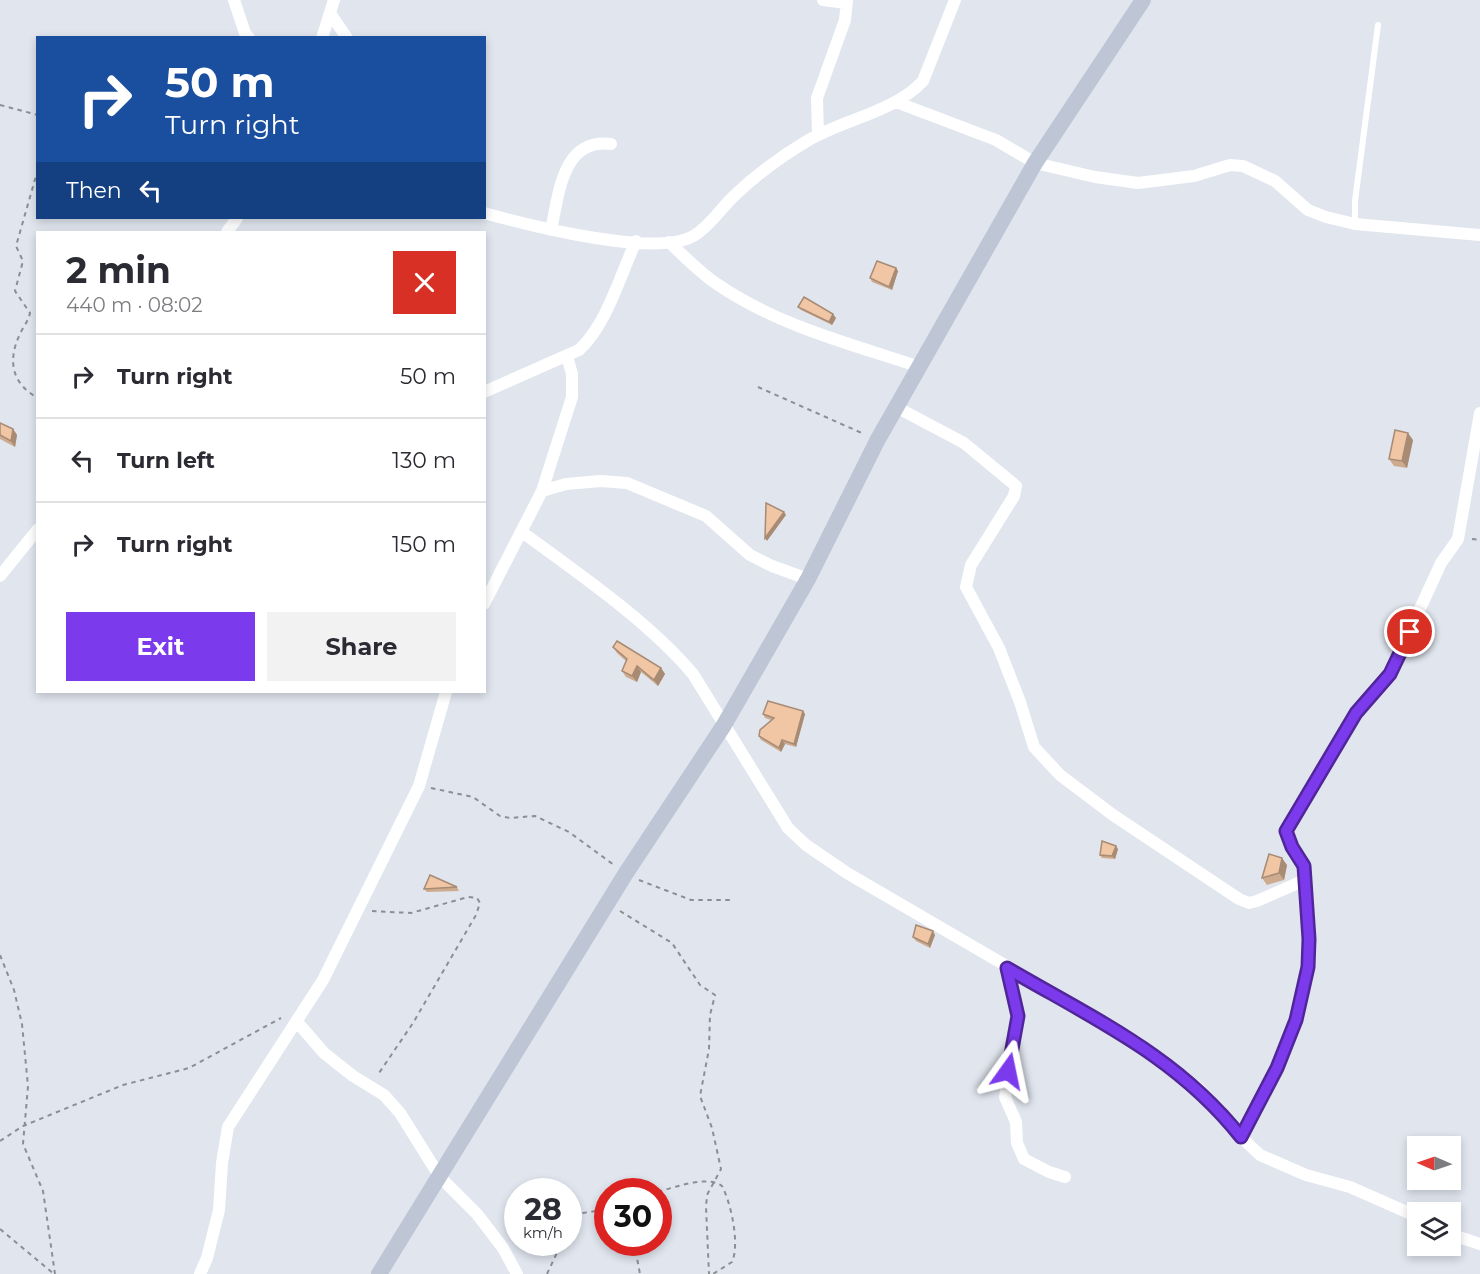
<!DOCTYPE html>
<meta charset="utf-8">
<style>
body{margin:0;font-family:Montserrat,sans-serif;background:#f2f2f3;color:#2b2b33;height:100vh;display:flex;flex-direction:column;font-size:22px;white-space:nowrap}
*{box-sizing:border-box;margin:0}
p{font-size:20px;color:#7c7c81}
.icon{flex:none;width:33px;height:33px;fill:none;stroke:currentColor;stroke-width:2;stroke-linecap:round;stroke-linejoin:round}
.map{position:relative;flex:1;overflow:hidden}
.drawer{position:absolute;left:36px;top:231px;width:450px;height:462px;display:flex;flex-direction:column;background:#fff;border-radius:0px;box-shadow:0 3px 9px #0003}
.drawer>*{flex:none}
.hud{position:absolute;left:36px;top:36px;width:450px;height:183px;border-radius:0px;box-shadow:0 3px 9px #0003;background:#1a4fa0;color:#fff;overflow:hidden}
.needle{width:39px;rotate:272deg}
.tools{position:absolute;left:1407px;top:1136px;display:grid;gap:12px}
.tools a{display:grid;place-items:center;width:54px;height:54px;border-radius:0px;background:#fff;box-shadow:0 3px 9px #0003;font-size:30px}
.speed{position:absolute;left:504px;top:1178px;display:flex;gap:12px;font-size:30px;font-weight:700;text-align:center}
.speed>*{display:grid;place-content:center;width:78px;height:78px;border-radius:50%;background:#fff;box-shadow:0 3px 9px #0003;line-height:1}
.speed small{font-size:15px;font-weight:400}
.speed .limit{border:9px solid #d22;background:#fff;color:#111}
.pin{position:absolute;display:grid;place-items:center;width:51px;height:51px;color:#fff;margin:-26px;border:3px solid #fff;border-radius:50%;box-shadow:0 2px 6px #0007}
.me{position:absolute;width:66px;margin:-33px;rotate:12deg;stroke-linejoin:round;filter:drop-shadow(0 0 4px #0008)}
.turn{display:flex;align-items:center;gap:21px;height:126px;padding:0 30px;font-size:27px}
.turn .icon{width:78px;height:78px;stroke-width:2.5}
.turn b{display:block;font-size:42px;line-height:51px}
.then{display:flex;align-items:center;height:57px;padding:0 30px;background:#0003;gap:12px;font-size:22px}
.round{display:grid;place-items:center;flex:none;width:63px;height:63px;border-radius:0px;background:#f2f2f3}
.summary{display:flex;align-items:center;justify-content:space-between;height:102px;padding:0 30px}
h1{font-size:36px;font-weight:700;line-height:45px}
.action{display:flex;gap:12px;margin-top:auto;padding:12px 30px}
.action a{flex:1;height:69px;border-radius:0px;background:#7c3aed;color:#fff;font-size:24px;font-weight:700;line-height:69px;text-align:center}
.action a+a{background:#f2f2f3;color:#2b2b33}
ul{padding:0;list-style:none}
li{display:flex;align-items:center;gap:18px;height:84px;padding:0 30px;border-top:2px solid #e1e1e2}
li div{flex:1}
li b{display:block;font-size:22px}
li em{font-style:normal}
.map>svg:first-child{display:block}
</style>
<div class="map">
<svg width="1480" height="1274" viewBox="0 0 1480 1274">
<rect width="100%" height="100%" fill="#e0e5ee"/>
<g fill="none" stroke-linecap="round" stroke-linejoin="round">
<path stroke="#8b8f95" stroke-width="2" stroke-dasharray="4.5 4.5" stroke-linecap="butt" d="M0,105L38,115
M38,169L16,246L23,261L15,291L30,313C28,322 23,327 20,334C7,361 12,384 38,398
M758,387L864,434
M1472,539L1480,540
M431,788L473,797L500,816L510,818L535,816L569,832L614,865
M639,880L691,900H732
M372,911L411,913L468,897L477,898L480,903L476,915L413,1023L377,1076
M620,911L672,943L700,985L715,995L710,1015L709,1049L700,1096L712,1128L721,1169L707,1195L706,1207L709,1274
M0,955L14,990L22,1024L28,1086L23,1144L43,1191L55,1274
M0,1141L23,1126L123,1085L189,1068L281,1018
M658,1192C675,1187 708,1175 722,1186C731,1203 740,1244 732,1262L713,1274
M568,1224L583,1213L608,1209
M0,1229L54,1274
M634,1242L640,1274
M547,1274L562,1242"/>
<path stroke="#fff" stroke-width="6" d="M1355,224V201L1378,25"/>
<path stroke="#fff" stroke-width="12" d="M234,0L245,33L249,38
M823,0L846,3
M330,13L347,38
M322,38L334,0
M896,102L996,140L1035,163L1095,177L1138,183L1194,176L1230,165L1243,166L1275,181L1308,210L1326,217L1355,224L1480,235
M818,134L817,98L845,20L847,0
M484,213C528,225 658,259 695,235C710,226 721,208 734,196C756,175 780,157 807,141C844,119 893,113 923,81L955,0
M551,230C559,194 562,138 611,144
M227,232L237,218
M669,242C684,256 700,273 717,284C778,326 851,344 920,367
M484,392L579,350C607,324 620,276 636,241
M898,408L964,443L1016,486L1014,496L971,565L966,587L999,648L1020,702L1034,747L1060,775L1113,815L1239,899L1249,903L1257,901L1305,880
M542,491L566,484L601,481L627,483L706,516L750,555L772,566L808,579
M522,532C579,574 647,620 693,674L788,828L806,845L847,873L1137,1042L1197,1087L1219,1109L1241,1137L1260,1155L1306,1175L1350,1187L1418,1217
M0,576L38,529
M484,604L542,491L572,397V374L567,356
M1007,967L1018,1016L1005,1097L1016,1122L1017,1143L1024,1159L1049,1172L1065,1177
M298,1023L324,1053L353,1076L384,1095L400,1113L440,1177L477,1214L503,1248L517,1274
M1241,1137L1277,1068L1296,1020L1308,967L1309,939L1304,866L1291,847L1286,831L1356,713L1390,674L1441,563L1458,539L1480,413
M1450,1234L1480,1244
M200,1274L207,1258L219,1210L222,1163L228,1127L323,980L419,786L446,692"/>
<path stroke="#bec6d6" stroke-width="16" d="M379,1274L626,873L724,725L808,579L877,441L1035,163L1143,0"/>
</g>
<path fill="#ceaa8e" d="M896,268L898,271L892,290L872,282L870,278Z
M798,307L836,318L832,325L801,310Z
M0,423L13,429L17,435L15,447L0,439Z
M1413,440L1407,468L1394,466L1389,459Z
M613,647L661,668L665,674L658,686L641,672L637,682L626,677L622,671L626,661L617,653Z
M803,711L805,714L796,747L785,744L781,752L761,740L759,736L771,720L765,718L763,714Z
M1118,849L1115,859L1102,858L1100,855Z
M1287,865L1284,880L1267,885L1262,878Z
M457,887L459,891L427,892L424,889Z
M935,935L930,948L916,941L913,937Z"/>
<path fill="#a88b74" d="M896,268L898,271L892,290L889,287Z
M833,314L836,318L832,325L829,322Z
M13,429L17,435L15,447L11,441Z
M1408,433L1413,440L1407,468L1402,461Z
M784,512L786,515L767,541L765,538Z
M637,666L641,672L637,682L632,676Z
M661,668L665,674L658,686L654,680Z
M803,711L805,714L796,747L794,744Z
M782,740L785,744L781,752L779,748Z
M1116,846L1118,849L1115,859L1112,856Z
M1282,858L1287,865L1284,880L1279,873Z
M933,931L935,935L930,948L928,944Z"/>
<path fill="#f0c6a5" stroke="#a88b74" stroke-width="1.5" d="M877,261L896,268L889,287L870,278Z
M804,297L833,314L829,322L798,307Z
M0,423L13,429L11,441L0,435Z
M1395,430L1408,433L1402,461L1389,459Z
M766,503L784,512L765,538Z
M617,641L661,668L654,680L637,666L632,676L622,671L627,659L613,647Z
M768,701L803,711L794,744L782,740L779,748L759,736L760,730L774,718L763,714Z
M1102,841L1116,846L1112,856L1100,855Z
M1269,854L1282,858L1279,873L1262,878Z
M430,875L457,887L424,889Z
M916,925L933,931L928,944L913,937Z"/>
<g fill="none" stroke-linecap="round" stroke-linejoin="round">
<defs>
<path id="route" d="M1008,1071L1018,1016L1007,968C1094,1019 1177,1056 1241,1137L1277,1068L1296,1020L1308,967L1309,939L1304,866L1292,847L1286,831L1356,713L1390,674L1410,632"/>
</defs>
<use href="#route" stroke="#51269a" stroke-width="15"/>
<use href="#route" stroke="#7c3aed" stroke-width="10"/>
</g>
</svg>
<div class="tools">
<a><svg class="needle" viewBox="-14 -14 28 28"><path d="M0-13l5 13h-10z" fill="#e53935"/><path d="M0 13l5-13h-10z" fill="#7c7c81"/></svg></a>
<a><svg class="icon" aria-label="layers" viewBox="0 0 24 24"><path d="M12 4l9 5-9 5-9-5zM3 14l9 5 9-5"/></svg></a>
</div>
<div class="speed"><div>28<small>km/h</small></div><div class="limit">30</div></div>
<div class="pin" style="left:1410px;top:632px;background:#d93025"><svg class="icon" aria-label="arrive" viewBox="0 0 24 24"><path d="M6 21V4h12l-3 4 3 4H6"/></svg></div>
<svg class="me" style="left:1008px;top:1071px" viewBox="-20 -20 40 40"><path d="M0-17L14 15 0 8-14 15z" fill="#7c3aed" stroke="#fff" stroke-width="4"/></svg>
<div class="hud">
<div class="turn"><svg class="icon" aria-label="right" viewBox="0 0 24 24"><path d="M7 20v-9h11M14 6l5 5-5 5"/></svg><div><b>50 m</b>Turn right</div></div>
<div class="then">Then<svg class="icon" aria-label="left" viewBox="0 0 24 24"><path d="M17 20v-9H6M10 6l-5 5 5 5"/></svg></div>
</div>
<section class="drawer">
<div class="summary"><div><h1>2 min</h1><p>440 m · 08:02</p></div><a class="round" style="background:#d93025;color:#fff"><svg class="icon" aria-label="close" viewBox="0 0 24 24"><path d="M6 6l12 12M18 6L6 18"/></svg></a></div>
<ul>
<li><svg class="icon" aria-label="right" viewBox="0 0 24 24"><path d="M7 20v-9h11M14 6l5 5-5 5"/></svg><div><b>Turn right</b></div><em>50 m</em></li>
<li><svg class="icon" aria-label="left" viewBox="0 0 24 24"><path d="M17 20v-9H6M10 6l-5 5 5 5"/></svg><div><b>Turn left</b></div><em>130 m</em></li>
<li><svg class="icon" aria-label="right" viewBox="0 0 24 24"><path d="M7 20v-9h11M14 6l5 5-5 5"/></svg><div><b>Turn right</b></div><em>150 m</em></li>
</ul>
<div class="action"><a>Exit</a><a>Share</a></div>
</section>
</div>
